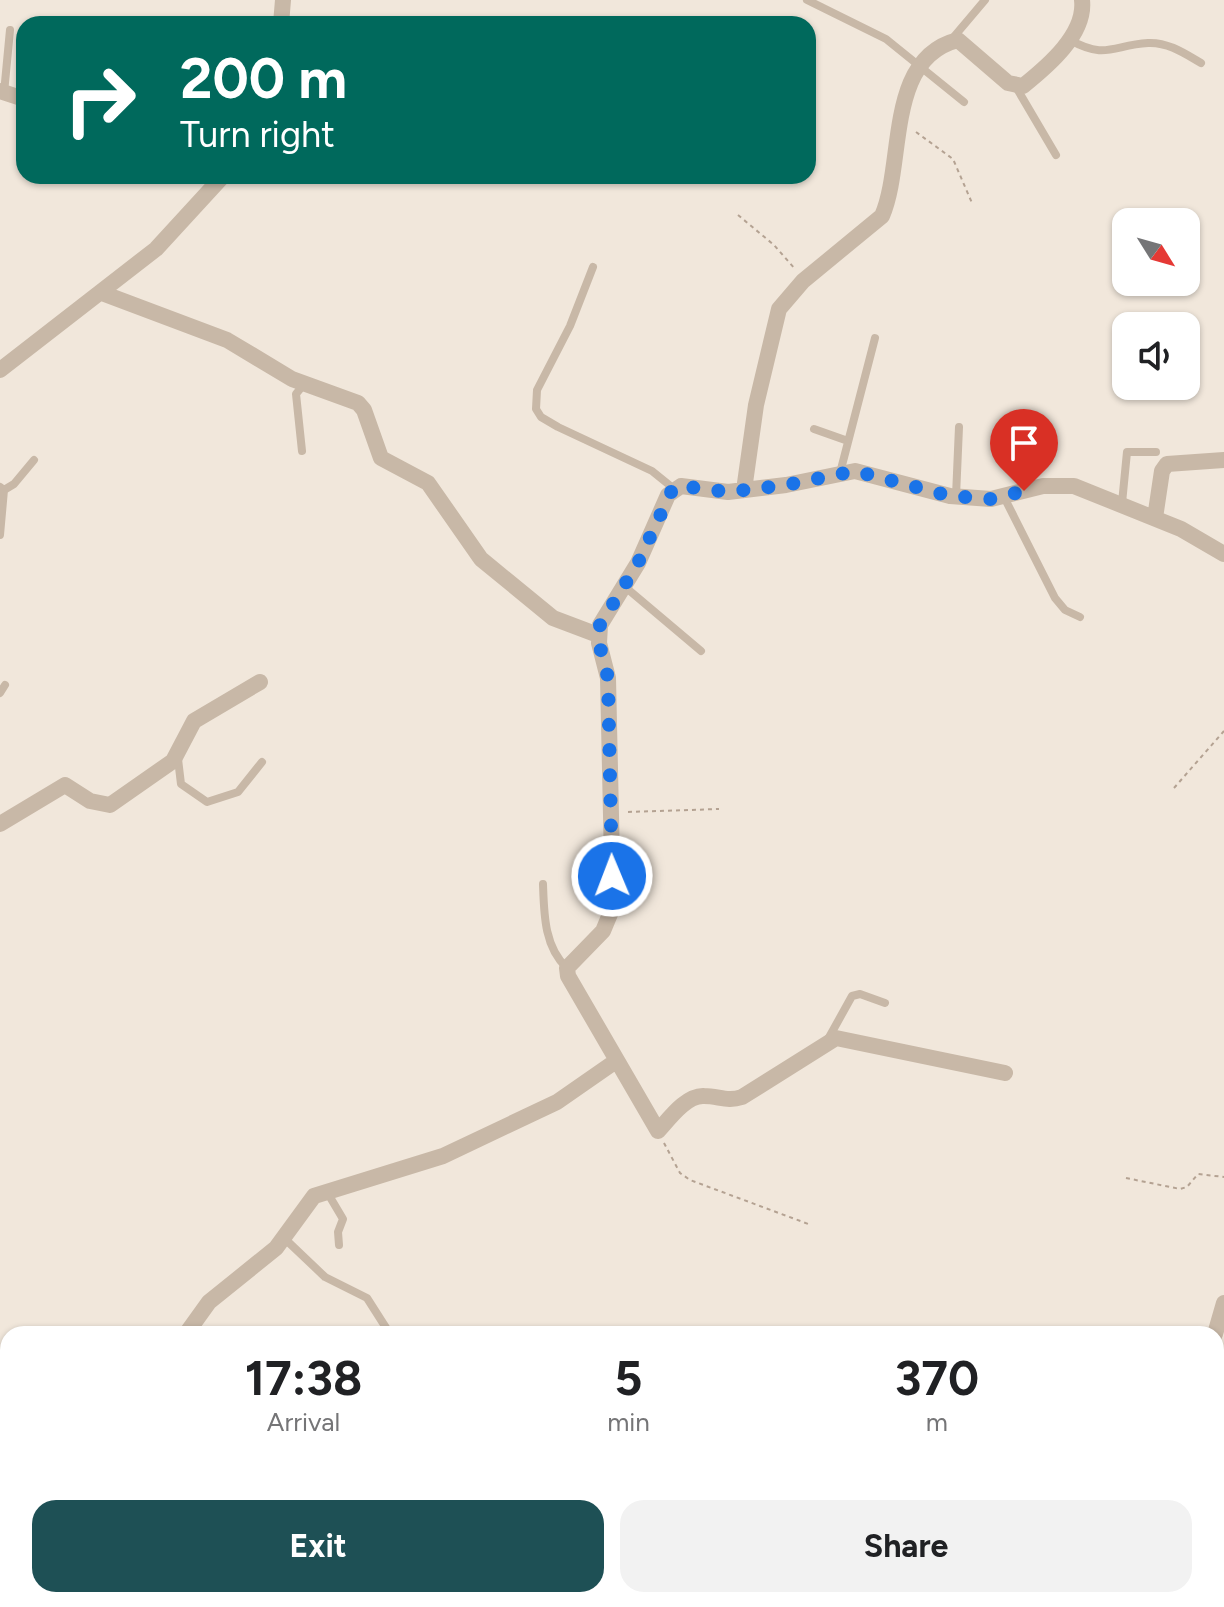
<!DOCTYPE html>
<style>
body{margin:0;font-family:Figtree,sans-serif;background:#f2f2f2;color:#202124;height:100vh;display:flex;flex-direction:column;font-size:30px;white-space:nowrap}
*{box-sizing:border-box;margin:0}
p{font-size:26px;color:#757577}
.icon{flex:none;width:44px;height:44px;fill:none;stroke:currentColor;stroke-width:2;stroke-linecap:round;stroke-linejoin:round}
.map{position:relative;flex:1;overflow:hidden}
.side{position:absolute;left:0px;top:1326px;width:1224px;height:282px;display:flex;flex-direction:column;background:#fff;border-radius:24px 24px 0 0;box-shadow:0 2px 6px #0004}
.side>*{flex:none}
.guide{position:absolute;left:16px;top:16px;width:800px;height:168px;border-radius:24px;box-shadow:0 2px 6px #0004;background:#00695c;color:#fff;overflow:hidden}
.needle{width:52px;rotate:127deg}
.fabs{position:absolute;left:1112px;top:208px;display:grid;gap:16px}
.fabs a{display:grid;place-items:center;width:88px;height:88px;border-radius:16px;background:#fff;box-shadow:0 2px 6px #0004;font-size:40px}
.pin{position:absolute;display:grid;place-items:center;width:68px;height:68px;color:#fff;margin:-82px -34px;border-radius:50% 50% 50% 0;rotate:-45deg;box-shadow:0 0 8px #0007}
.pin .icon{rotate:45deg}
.me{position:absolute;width:88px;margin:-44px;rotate:359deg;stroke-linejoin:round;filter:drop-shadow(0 0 6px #0008)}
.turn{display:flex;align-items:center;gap:28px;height:168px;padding:0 32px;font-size:36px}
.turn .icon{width:104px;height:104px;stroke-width:2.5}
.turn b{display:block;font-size:56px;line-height:68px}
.eta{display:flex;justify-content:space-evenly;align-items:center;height:136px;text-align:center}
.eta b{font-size:48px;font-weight:700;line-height:56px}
.cta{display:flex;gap:16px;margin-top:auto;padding:16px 32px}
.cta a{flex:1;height:92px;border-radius:24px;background:#1e5055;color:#fff;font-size:32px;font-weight:700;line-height:92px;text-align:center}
.cta a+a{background:#f2f2f2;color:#202124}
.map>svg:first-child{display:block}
</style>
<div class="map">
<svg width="1224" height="1607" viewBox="0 0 1224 1607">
<rect width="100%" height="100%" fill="#f1e7db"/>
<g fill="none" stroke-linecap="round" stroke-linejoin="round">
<path stroke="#b4a292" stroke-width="2" stroke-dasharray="4 4" stroke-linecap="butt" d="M916,132L953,159L972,203
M738,215L774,245L795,269
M1174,788L1224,731
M628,812L719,809
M664,1143L680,1173L690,1180L811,1225
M1126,1178L1180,1189L1187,1187L1198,1174L1224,1177"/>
<path stroke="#c8b8a7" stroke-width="8" d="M807,0L886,39L964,102
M952,39L985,0
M1070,40C1106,60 1113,45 1148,43C1168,42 1184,53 1201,63
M1016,87L1056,155
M4,93L10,30
M593,267L570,326L537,390L536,409L541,417L558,427L652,471L673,488
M814,429L848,441
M302,451L296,394L304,384
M840,473L875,338
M0,487L4,490L14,484L34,460
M956,496L959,427
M1004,497L1055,598L1065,610L1080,617
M1122,503L1127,452H1156
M0,535L4,490
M624,586L701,651
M0,693L5,685
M178,759L181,784L207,802L238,792L262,762
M543,884C544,913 544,947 567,968
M827,1041L852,996L860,994L885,1003
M327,1192L343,1219L338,1232L339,1245
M284,1238L325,1277L367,1298L390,1334
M1072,1607L1075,1600"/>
<path stroke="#c8b8a7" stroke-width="16" d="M281,24L283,0
M0,91L24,99
M102,293L227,340L292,379L358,403L364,410L381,458L428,483L481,559L553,618L598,635
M0,370L156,249L223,176
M744,490L756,405L779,309L803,281L882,216C905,164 885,58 958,40L1008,83L1023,86C1048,66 1086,34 1082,0
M1155,518L1162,471L1167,464L1224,460
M0,824L65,785L90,801L110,805L173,761L194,721L260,682
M1005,1073L836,1038L742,1097C727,1102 719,1096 704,1096C686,1095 669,1119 658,1131L568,976L567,968L603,931L613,907L608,678L599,643L600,625L638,563L668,495L681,486L728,492L786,485L855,471L950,496L991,499L1043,486H1074L1181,529L1224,554
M186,1334L209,1302L276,1248L314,1196L443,1156L557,1102L616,1061
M1215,1334L1224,1303
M0,1591L8,1594
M21,1600L36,1607
M1021,1600L1023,1607
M53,1607L54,1600"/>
</g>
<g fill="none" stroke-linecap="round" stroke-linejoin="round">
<path stroke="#1a73e8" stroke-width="14" stroke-dasharray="0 25.2" d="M612,876L608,678L599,643L600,625L638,563L673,488L681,486L728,492L786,485L855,471L950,496L991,499L1024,491"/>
</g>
</svg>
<div class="fabs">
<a><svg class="needle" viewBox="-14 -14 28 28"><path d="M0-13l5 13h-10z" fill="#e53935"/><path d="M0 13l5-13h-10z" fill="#757577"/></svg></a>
<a><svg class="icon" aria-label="sound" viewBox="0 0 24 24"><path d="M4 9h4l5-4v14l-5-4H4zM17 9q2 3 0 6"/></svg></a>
</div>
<div class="pin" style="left:1024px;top:491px;background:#d93025"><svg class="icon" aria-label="arrive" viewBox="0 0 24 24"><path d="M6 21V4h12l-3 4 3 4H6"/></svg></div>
<svg class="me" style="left:612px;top:876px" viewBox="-20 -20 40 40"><circle r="17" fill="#1a73e8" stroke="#fff" stroke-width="3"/><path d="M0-11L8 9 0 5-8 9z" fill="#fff"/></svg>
<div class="guide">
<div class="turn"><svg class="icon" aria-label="right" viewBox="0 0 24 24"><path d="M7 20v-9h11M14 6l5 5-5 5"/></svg><div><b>200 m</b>Turn right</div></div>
</div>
<section class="side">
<div class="eta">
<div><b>17:38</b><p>Arrival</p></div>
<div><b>5</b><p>min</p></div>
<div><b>370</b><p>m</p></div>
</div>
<div class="cta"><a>Exit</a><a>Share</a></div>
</section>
</div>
